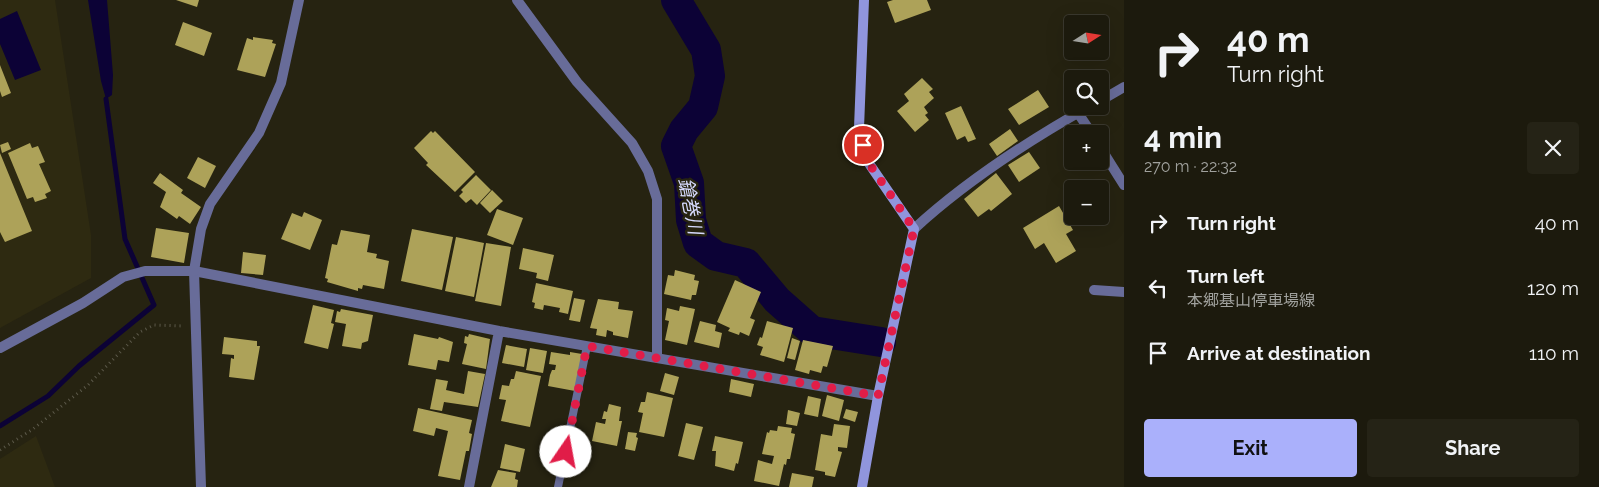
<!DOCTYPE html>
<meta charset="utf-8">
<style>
body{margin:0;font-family:Raleway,"Noto Sans JP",sans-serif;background:#252316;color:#f1f3f6;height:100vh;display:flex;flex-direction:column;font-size:19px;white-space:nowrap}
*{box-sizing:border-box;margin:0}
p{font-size:16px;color:#a0a19d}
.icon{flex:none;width:28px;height:28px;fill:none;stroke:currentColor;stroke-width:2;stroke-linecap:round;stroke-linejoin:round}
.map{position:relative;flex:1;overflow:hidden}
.panel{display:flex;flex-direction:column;background:#1c1a0d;width:475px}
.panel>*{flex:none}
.guide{background:#1c1a0d;color:#f1f3f6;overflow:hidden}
.needle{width:32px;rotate:78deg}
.fabs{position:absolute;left:1064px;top:15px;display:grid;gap:10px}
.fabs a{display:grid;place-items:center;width:45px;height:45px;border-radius:5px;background:#1c1a0d;box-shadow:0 5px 20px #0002,0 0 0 1px #3a382e;font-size:25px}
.pin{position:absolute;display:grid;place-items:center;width:42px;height:42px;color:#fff;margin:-21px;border:2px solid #fff;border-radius:50%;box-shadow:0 1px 5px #0007}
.me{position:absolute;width:55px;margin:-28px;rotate:12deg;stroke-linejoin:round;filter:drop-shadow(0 0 4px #0008)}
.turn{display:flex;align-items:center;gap:18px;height:105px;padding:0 20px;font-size:22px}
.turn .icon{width:65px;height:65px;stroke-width:2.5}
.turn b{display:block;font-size:35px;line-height:42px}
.round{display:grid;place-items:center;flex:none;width:52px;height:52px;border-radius:5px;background:#252316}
.summary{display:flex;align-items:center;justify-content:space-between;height:85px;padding:0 20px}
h1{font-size:30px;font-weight:700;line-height:38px}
.primary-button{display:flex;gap:10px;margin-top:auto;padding:10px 20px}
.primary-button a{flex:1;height:58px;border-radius:5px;background:#aab0fb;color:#111;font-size:20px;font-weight:700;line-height:58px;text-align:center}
.primary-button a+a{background:#252316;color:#f1f3f6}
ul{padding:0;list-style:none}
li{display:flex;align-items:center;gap:15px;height:65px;padding:0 20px}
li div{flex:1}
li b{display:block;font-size:19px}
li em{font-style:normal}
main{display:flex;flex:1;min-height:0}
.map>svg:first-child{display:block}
</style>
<main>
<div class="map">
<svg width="1124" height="487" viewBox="0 0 1124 487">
<rect width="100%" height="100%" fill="#262311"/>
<path fill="#2e2a11" d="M0,0H55L91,235V278L0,328Z
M36,436L55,487H0V459Z"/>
<path fill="#0c0236" d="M88,0H107L113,75L112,95L106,99L101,81Z
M17,11L41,70L15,80L0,44V19Z"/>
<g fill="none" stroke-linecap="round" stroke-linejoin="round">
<path stroke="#0c0236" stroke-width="5" d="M0,426L48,396L79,366L154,305L125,239L106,99"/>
<path stroke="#0c0236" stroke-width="30" d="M676,0L706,50L710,76L703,107L684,130L676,146L689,183L691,220L698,243L716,256L746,263L777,300L812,331L881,342"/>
</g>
<path fill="#ada259" d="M176,0H199L197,7Z
M893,0H927L931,10L895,23L887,2Z
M183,22L212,33L204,56L175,45Z
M253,37L273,40L272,43L276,44L265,77L237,70L247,38L253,40Z
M0,65L11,93L2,97L0,91Z
M922,78L933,89L929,92L934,98L924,107L928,113L925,115L929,120L915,132L897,111L909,101L904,94Z
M1038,90L1049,107L1019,125L1008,109Z
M961,106L976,139L968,142L965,136L957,140L945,113Z
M1010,129L1018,141L997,156L989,144Z
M431,131L433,133L435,131L475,172L455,192L426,165L428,163L414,148Z
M8,142L11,149L2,153L0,145Z
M30,143L32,148L38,146L45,162L39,164L51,191L45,194L47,198L35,202L33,197L27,199L8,153Z
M1029,152L1040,168L1019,182L1008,165Z
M0,153L32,231L5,242L0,232Z
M198,157L216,166L205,188L187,178Z
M160,173L183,190L181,193L201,207L190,224L179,216L177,219L160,207L166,192L153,183Z
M996,173L1012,194L991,211L989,209L978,217L964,199Z
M476,175L491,190L477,205L471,199L466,203L459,196L463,192L461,190Z
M492,190L503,201L490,213L480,203Z
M1059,206L1073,230L1066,234L1076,251L1056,263L1044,243L1035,249L1023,228Z
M497,209L523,218L513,245L487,235Z
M304,212L322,220L310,250L281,239L292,213L302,217Z
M156,228L189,233L184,263L151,257Z
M412,229L453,237L442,290L401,281Z
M341,230L370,235L367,252L377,254L376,258L389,261L384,289L363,285L362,289L358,288V291L327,282L328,279L325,278L332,244L337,245Z
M456,237L484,243L474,297L445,291Z
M486,243L511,247L501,306L475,301Z
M523,248L554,255L548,281L536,278L537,273L519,269Z
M243,252L266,255L263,275L241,273Z
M675,270L695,275L694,280L699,281L696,295H692L691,300L664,294L668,275L674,276Z
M735,280L761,292L750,318L755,320L749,336L740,332L739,335L728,331L730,328L717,322Z
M536,283L573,291L568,314L559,312L560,308L544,305L543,310L534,308L535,303L532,302Z
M574,298L585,300L580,322L569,320Z
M598,299L619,302L618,309L633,311L628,338L613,335V332L607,330L606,337L596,335L597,329L590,328Z
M313,305L334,310L331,323L334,324L328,349L304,343Z
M680,306L695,309L687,345L665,340L669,321L665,320L667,308L679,311Z
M341,309L373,315L368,341L362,343L361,349L342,346L346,324L335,322L337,311L340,312Z
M700,321L716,325L715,331L722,333L719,348L694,342Z
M767,321L793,328L784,362L760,355L763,347L757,345L760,337L762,338Z
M414,334L438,339L439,337L453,342L449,362L438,360L436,370L408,365Z
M469,334L490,339L486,369L462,364L467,344L464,343L465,336L468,337Z
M224,337L257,341V346H260L254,380L229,377L231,358L234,359V355L222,354Z
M792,338L800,341L795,360L787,358Z
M803,340L833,346L827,367L823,366L821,373L810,370L809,374L795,370Z
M506,345L527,349L524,367L502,363Z
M530,348L547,351L543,373L526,370Z
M551,352L570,355V352L582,354L575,391L548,386L550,375L552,370H555L556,365L549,364Z
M468,371L485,374L478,407L444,402L442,411L430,409L436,379L448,381L446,390L464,394Z
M516,371L541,376L530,427L501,421L506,400L499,399L502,385L509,386L511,379H514Z
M665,373L679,377L674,395L660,391Z
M731,379L754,384L751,397L729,392Z
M647,392L673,398L664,437L639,432L643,413L638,412L641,402H645Z
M827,395L844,400L839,421L822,416Z
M808,396L821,399L818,417L804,414Z
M609,404L621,407L619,421H622L617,446L592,441L596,422L605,424L606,419H602L604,411L607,412Z
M418,408L472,420L469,433L472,434L469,451H466L460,480L438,476L448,431L436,428L434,436L413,431Z
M846,409L858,412L855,422L843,418Z
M788,410L800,413L797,426L786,424Z
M686,423L703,427L694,460L678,456Z
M834,424L850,426L847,448L838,447V451L842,452L835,477L825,475V472L815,470L821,434L832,436Z
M778,426L792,428L791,433L795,434L790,459H787L786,465L784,464L779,486L754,481L758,460L772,464L774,456L762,454L767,432L769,433L770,430L777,431Z
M628,432L637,433L636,437L638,438L635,451L625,449Z
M715,436L743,442L738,464L736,463L734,471L715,466L716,451H712Z
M505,444L525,449L520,472L500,468Z
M498,470L516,473L515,479L518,480L517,487H491Z
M792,473L814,477L812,487H789Z"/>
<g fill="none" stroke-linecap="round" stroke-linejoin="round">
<path stroke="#5c594a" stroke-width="3" stroke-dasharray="1 4" stroke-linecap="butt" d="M0,450L33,429L88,385L140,332L154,325L184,326"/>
<path stroke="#686c99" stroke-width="8" d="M558,487L587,346"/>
<path stroke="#686c99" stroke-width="10" d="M517,0L577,82L632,143L648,171L657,199V358
M1100,101L1124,87
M1078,113L1092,134
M1100,147L1124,185
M914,229C966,181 1028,141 1090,106
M1094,290L1124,292
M201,487L194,271L499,331L878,396
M469,487L499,331"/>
<path stroke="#686c99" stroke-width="10" d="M0,348L83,303L123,277L145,271H194L201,229L210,204L259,133L281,83L299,0"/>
<path stroke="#9095dd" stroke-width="10" d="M862,487L878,396L914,229L868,162L859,128L864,0"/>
</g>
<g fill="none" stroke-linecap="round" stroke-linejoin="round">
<path stroke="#e11d48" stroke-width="9" stroke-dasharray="0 16.2" d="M566,452L587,346L878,396L914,229L868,162L863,145"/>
</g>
<g text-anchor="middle" stroke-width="5" stroke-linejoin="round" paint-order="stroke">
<g font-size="19" font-style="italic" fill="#d5d9fd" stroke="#262311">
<text transform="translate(691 206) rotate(79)" y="7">鎗巻川</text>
</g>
</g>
</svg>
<div class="fabs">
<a><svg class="needle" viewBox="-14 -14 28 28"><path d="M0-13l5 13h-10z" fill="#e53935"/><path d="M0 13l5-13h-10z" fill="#a0a19d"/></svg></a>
<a><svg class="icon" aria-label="search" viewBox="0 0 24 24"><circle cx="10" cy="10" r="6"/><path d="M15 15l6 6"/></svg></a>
<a>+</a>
<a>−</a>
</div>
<div class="pin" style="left:863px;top:145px;background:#d93025"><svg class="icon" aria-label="arrive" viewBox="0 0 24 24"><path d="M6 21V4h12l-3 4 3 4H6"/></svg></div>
<svg class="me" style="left:566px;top:452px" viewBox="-20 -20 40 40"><circle r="19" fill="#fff"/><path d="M0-13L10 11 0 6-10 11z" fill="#e11d48"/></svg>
</div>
<section class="panel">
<div class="guide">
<div class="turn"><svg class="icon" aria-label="right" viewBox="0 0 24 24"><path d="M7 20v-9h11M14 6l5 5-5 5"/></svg><div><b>40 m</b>Turn right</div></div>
</div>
<div class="summary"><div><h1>4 min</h1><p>270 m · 22:32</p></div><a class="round"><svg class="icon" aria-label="close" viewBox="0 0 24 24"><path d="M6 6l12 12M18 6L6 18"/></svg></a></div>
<ul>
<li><svg class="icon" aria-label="right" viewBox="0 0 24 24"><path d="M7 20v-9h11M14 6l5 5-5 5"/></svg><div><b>Turn right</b></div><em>40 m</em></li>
<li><svg class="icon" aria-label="left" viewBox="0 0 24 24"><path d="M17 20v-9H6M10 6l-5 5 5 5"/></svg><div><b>Turn left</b><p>本郷基山停車場線</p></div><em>120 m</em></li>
<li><svg class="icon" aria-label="arrive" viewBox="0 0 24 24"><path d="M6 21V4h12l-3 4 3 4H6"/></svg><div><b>Arrive at destination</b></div><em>110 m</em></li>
</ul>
<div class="primary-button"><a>Exit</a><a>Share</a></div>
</section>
</main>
